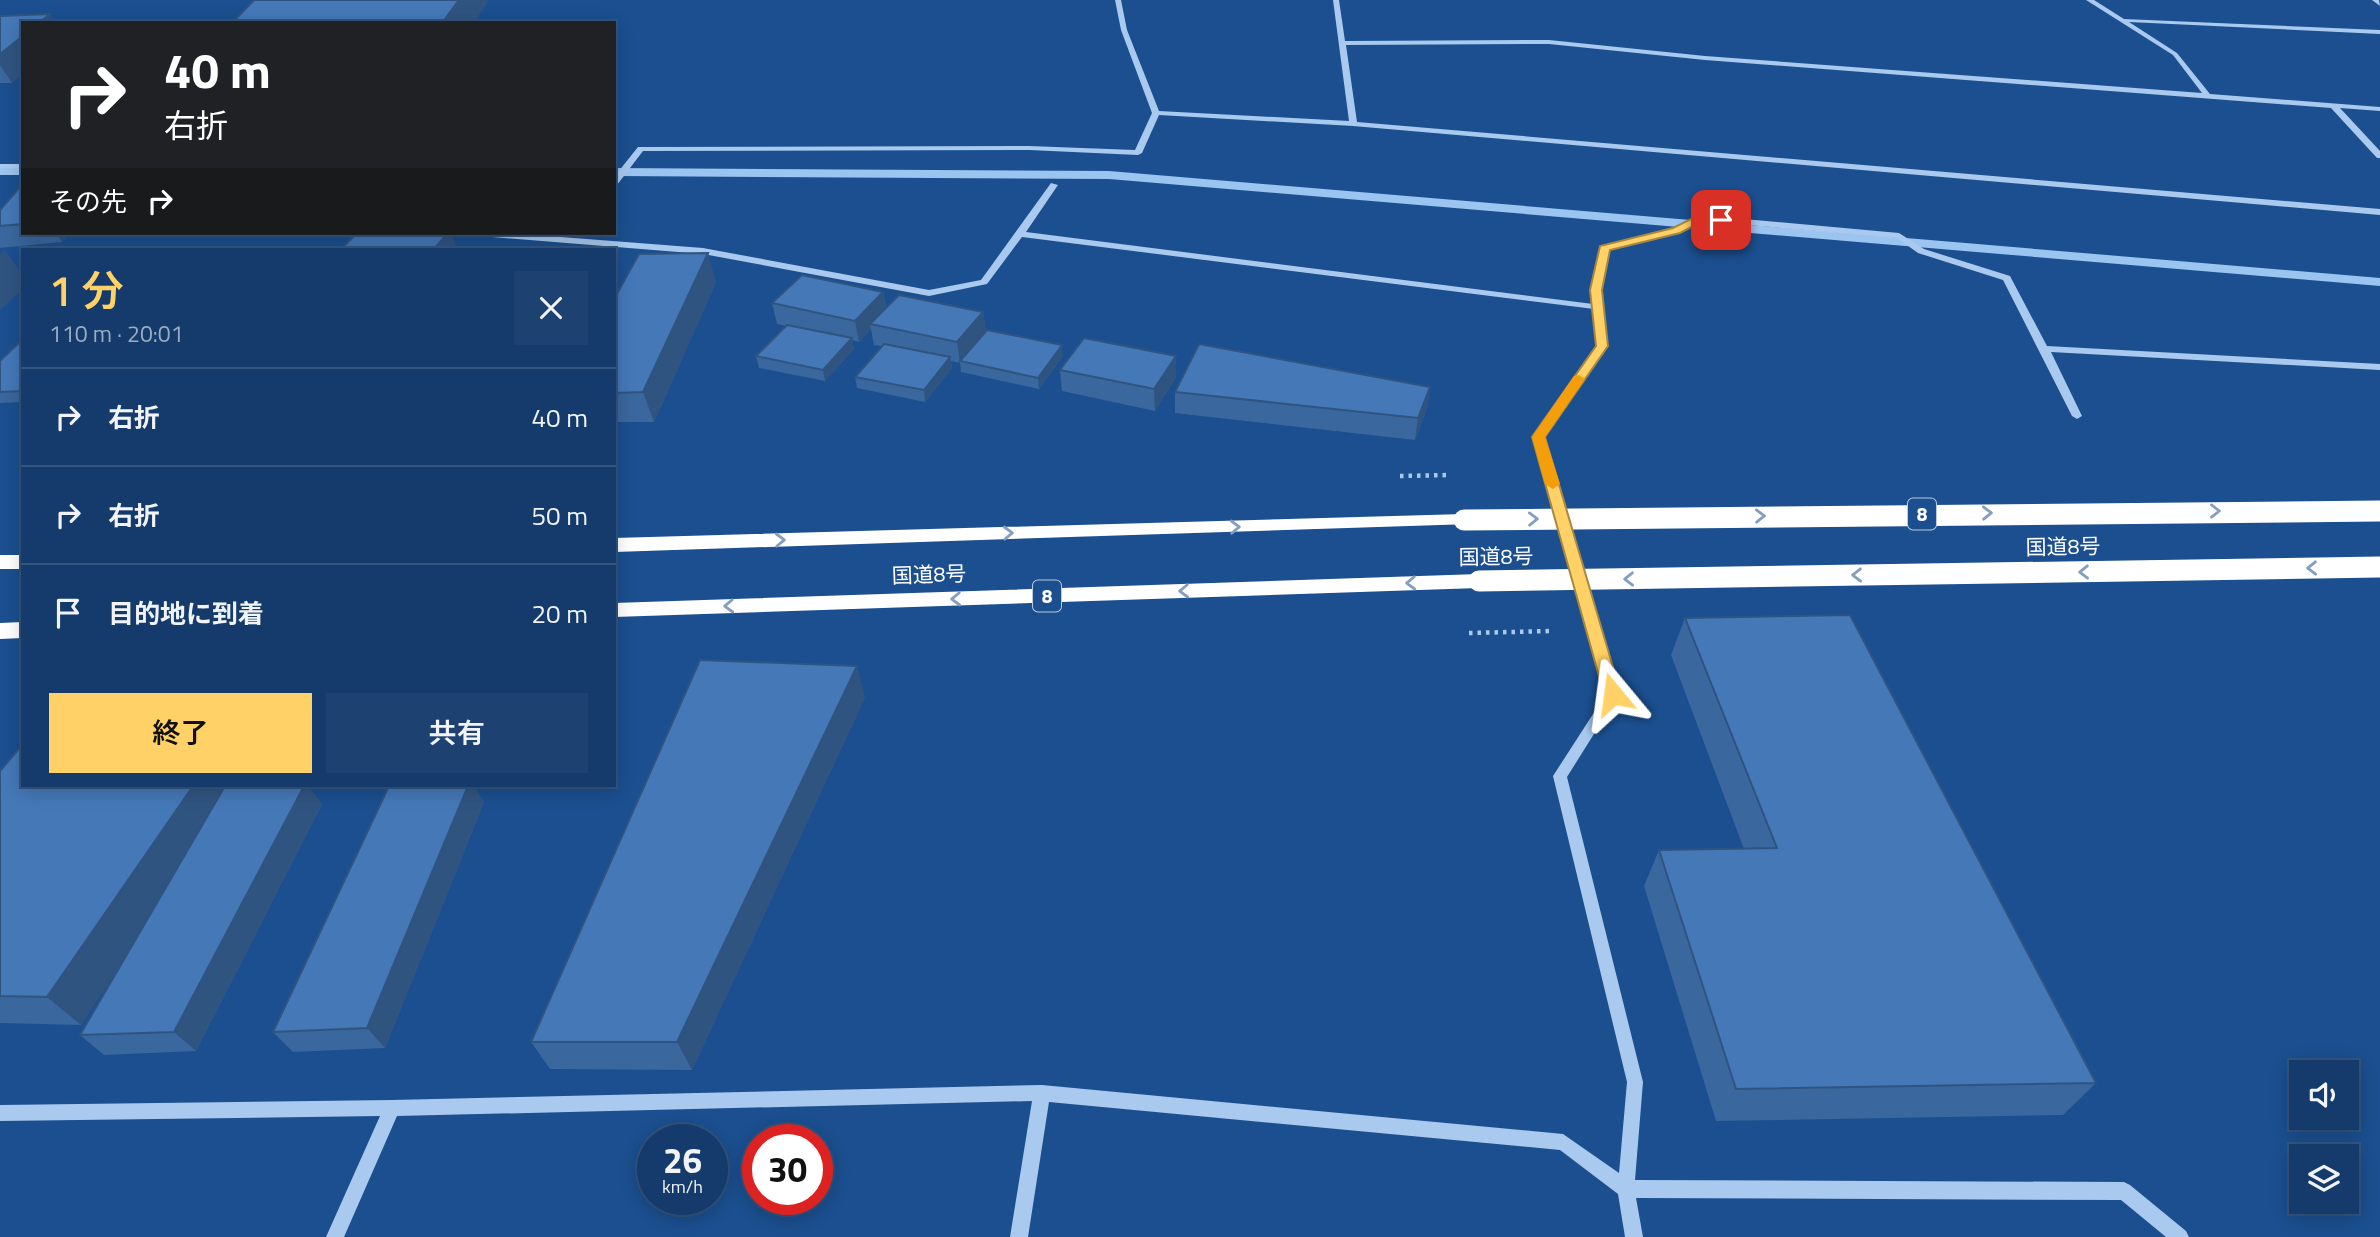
<!DOCTYPE html>
<html lang="ja">
<meta charset="utf-8">
<style>
body{margin:0;font-family:"Titillium Web","Noto Sans JP",sans-serif;background:#1d4271;color:#f1f3f6;height:100vh;display:flex;flex-direction:column;font-size:26px;white-space:nowrap}
*{box-sizing:border-box;margin:0}
p{font-size:23px;color:#9dadc1}
.icon{flex:none;width:38px;height:38px;fill:none;stroke:currentColor;stroke-width:2;stroke-linecap:round;stroke-linejoin:round}
.map{position:relative;flex:1;overflow:hidden}
.sheet{position:absolute;left:21px;top:248px;width:595px;height:539px;display:flex;flex-direction:column;background:#143b6b;border-radius:0px;box-shadow:0 4px 18px #0003,0 0 0 2px #33557e}
.sheet>*{flex:none}
.banner{position:absolute;left:21px;top:21px;width:595px;height:214px;border-radius:0px;box-shadow:0 4px 18px #0003,0 0 0 2px #33557e;background:#202124;color:#fff;overflow:hidden}
.fabs{position:absolute;left:2289px;top:1060px;display:grid;gap:14px}
.fabs a{display:grid;place-items:center;width:70px;height:70px;border-radius:0px;background:#143b6b;box-shadow:0 4px 18px #0003,0 0 0 2px #33557e;font-size:35px}
.speed{position:absolute;left:637px;top:1124px;display:flex;gap:14px;font-size:35px;font-weight:700;text-align:center}
.speed>*{display:grid;place-content:center;width:91px;height:91px;border-radius:50%;background:#143b6b;box-shadow:0 4px 18px #0003,0 0 0 2px #33557e;line-height:1}
.speed small{font-size:18px;font-weight:400}
.speed .limit{border:10px solid #d22;background:#fff;color:#111}
.pin{position:absolute;display:grid;place-items:center;width:60px;height:60px;color:#fff;margin:-30px;border-radius:14px;box-shadow:0 4px 10px #0006}
.me{position:absolute;width:77px;margin:-38px;rotate:344deg;stroke-linejoin:round;filter:drop-shadow(0 0 5px #0008)}
.turn{display:flex;align-items:center;gap:24px;height:147px;padding:0 28px;font-size:32px}
.turn .icon{width:91px;height:91px;stroke-width:2.5}
.turn b{display:block;font-size:49px;line-height:60px}
.then{display:flex;align-items:center;height:66px;padding:0 28px;background:#0003;gap:14px;font-size:26px}
.round{display:grid;place-items:center;flex:none;width:74px;height:74px;border-radius:0px;background:#1d4271}
.head{display:flex;align-items:center;justify-content:space-between;height:119px;padding:0 28px}
h1{font-size:42px;font-weight:600;line-height:52px;color:#ffd166}
.primary-button{display:flex;gap:14px;margin-top:auto;padding:14px 28px}
.primary-button a{flex:1;height:80px;border-radius:0px;background:#ffd166;color:#111;font-size:28px;font-weight:600;line-height:80px;text-align:center}
.primary-button a+a{background:#1d4271;color:#f1f3f6}
ul{padding:0;list-style:none}
li{display:flex;align-items:center;gap:21px;height:98px;padding:0 28px;border-top:2px solid #33557e}
li div{flex:1}
li b{display:block;font-size:26px}
li em{font-style:normal}
.map>svg:first-child{display:block}
</style>
<div class="map">
<svg width="2380" height="1237" viewBox="0 0 2380 1237">
<rect width="100%" height="100%" fill="#1b4f8f"/>
<g fill="none" stroke-linecap="round" stroke-linejoin="round">
<path fill="#9cc4f0" fill-rule="evenodd" d="M0,167H23V175H0Z
M614,168L1109,171L2380,278V286L1109,179L614,176Z"/>
<path stroke="#a9c9ee" stroke-width="4.5" stroke-dasharray="3.5 5" stroke-linecap="butt" d="M1400,476L1451,475
M1469,633L1552,631"/>
<path fill="#a9c9ee" fill-rule="evenodd" d="M1115,0H1121L1127,30L1159,111L1349,121L1333,0H1339L1345,41L1549,40L1705,56L2202,93L2173,55L2086,0H2094L2124,19L2380,30V34L2129,22L2177,53L2210,94L2380,107V111L2340,108L2380,151V158H2377L2331,108L1705,60L1549,44L1346,45L1357,122L2380,209V215L1353,126L1159,115L1142,153L1138,155L1029,150L643,151L617,185H614V177L638,147H641L1029,146L1135,150L1152,113L1121,30Z
M2372,0H2379L2380,6Z
M0,164H23V168H0Z
M1051,183L1058,185L1026,232L1593,304L1591,290L1601,246L1674,229L1699,215L1899,233L1924,249L2010,276L2047,346L2380,364V370L2051,352L2082,416L2077,419L2072,416L2003,280L1918,253L1897,238L1701,221L1680,233L1608,250L1601,290L1607,346L1544,437L1619,694L1567,777L1643,1082L1635,1180L2124,1182L2130,1185L2186,1231L2189,1237H2166L2121,1200L1636,1198L1643,1237H1625L1618,1194L1560,1150L1049,1102L1028,1237H1010L1032,1101L397,1116L344,1237H326L380,1116L0,1121V1105L392,1100L1042,1085L1563,1134L1619,1173L1627,1082L1553,776L1606,694L1534,437L1597,346L1594,309L1022,237L987,284L929,296L703,254L480,236L476,233H509L703,248L929,290L981,280Z"/>
<path fill="#fff" fill-rule="evenodd" d="M1464,514L1474,520L1471,524L614,552V538Z
M0,555H23V569H0Z
M1479,574L1489,581L1479,588L614,617V603Z
M23,622V638L0,639V623Z"/>
<path stroke="#fff" stroke-width="21" d="M1464,520L2380,511
M1479,581L2380,567"/>
</g>
<path fill="#3a679d" d="M50,14L55,23H23L12,83H0V16Z
M23,186V233H70L62,242L0,248V210Z
M716,282L654,422H614V299Z
M883,292L886,307L983,312L986,331L1063,356L1039,389L961,372L960,363L951,361L952,368L925,402L857,388L855,377L882,346L874,345L871,329L859,342L852,340L854,349L825,381L759,368L756,356L786,326L777,324L772,303Z
M23,339V402L0,403V361Z
M1060,370L1176,377L1155,411L1062,391Z
M1430,387L1427,408L1415,440L1175,413V392Z
M1685,618L2096,1083L2063,1115L1716,1121L1644,886L1659,850L1744,849L1671,655Z
M865,697L692,1070L550,1069L531,1042Z
M0,771L322,804L196,1051L104,1055L80,1035L126,956L81,1025L0,1023Z
M484,802L385,1048L293,1052L273,1032Z"/>
<path fill="#305480" d="M459,0H489L474,23H442Z
M50,14L55,23H39Z
M23,36V73L12,83L0,65V54Z
M56,233H70L62,242Z
M448,233H451L458,250H433Z
M5,250L23,275V289L0,310V254Z
M708,253L716,282L654,422L643,392Z
M883,292L887,312L870,324L871,329L859,342L855,321Z
M983,312L986,332L960,361V363L957,342Z
M852,338L854,349L825,381L823,370Z
M1062,345L1063,356L1039,389L1038,378Z
M1176,356V377L1155,411L1154,389Z
M950,357L952,368L925,402L924,390Z
M1430,387L1427,408L1415,440L1418,418Z
M857,666L865,697L692,1070L677,1042Z
M193,786H239L81,1025L47,997Z
M304,786H308L322,804L196,1051L174,1032Z
M468,786H474L484,802L385,1048L367,1028Z"/>
<path fill="#4478b7" stroke="#305480" stroke-width="2" d="M254,0H459L442,23H232Z
M50,14L39,23H23V36L0,54V16Z
M21,186H23V224L0,226V210Z
M357,233H448L433,250H340Z
M201,247L197,250H110Z
M708,253L643,392L614,393V299L639,254Z
M802,275L883,292L855,321L772,303Z
M899,295L983,312L957,342L870,324Z
M787,325L852,338L823,370L756,356Z
M987,330L1062,345L1038,378L960,361Z
M1084,338L1176,356L1154,389L1060,370Z
M23,339V391L0,392V361Z
M884,344L950,357L924,390L855,377Z
M1199,344L1430,387L1418,418L1175,392Z
M1850,615L2096,1083L1736,1089L1659,850L1777,848L1685,618Z
M700,660L857,666L677,1042H531Z
M23,744V786H193L47,997L0,996V771Z
M225,786H304L174,1032L80,1035Z
M389,786H468L367,1028L273,1032Z"/>
<defs><path id="oneway-chevron" d="M-2-3.5L2.5 0L-2 3.5" fill="none" stroke-width="1.6" stroke-linecap="round" stroke-linejoin="round" transform="scale(1.75)"/></defs>
<g stroke="#829ec1">
<use href="#oneway-chevron" transform="translate(2215 511)"/>
<use href="#oneway-chevron" transform="translate(1987 513) rotate(-1)"/>
<use href="#oneway-chevron" transform="translate(1760 516) rotate(-1)"/>
<use href="#oneway-chevron" transform="translate(1533 519) rotate(-1)"/>
<use href="#oneway-chevron" transform="translate(1235 527) rotate(-2)"/>
<use href="#oneway-chevron" transform="translate(1008 533) rotate(-2)"/>
<use href="#oneway-chevron" transform="translate(780 540) rotate(-2)"/>
<use href="#oneway-chevron" transform="translate(2312 568) rotate(179)"/>
<use href="#oneway-chevron" transform="translate(2084 572) rotate(179)"/>
<use href="#oneway-chevron" transform="translate(1857 575) rotate(179)"/>
<use href="#oneway-chevron" transform="translate(1629 579) rotate(179)"/>
<use href="#oneway-chevron" transform="translate(1411 583) rotate(178)"/>
<use href="#oneway-chevron" transform="translate(1184 591) rotate(178)"/>
<use href="#oneway-chevron" transform="translate(956 599) rotate(178)"/>
<use href="#oneway-chevron" transform="translate(729 606) rotate(178)"/>
</g>
<path fill="#ffd166" stroke="#a68842" stroke-width="2" d="M1699,215L1726,220L1721,223L1701,222L1680,233L1610,250L1602,290L1608,346L1545,437L1621,694L1613,700L1604,694L1532,437L1596,346L1590,290L1600,246L1673,228Z"/>
<path fill="#f59e0b" d="M1579,375L1585,379L1545,437L1560,484L1553,489L1545,484L1532,437L1574,376Z"/>
<g text-anchor="middle" stroke-width="6" stroke-linejoin="round" paint-order="stroke">
<g fill="#1b4f8f" stroke="#bbcadd" stroke-width="2">
<rect x="1908" y="498.5" width="28" height="31" rx="5"/>
<rect x="1033" y="580.5" width="28" height="31" rx="5"/>
</g>
<g font-size="19" font-weight="bold" fill="#fff">
<text x="1922" y="521">8</text>
<text x="1047" y="603">8</text>
</g>
<g font-size="21" fill="#fff" stroke="#1b4f8f">
<text transform="translate(2063 547) rotate(-1)" y="7">国道8号</text>
<text transform="translate(1496 557) rotate(-1)" y="7">国道8号</text>
<text transform="translate(929 575) rotate(-2)" y="7">国道8号</text>
</g>
</g>
</svg>
<div class="fabs">
<a><svg class="icon" aria-label="sound" viewBox="0 0 24 24"><path d="M4 9h4l5-4v14l-5-4H4zM17 9q2 3 0 6"/></svg></a>
<a><svg class="icon" aria-label="layers" viewBox="0 0 24 24"><path d="M12 4l9 5-9 5-9-5zM3 14l9 5 9-5"/></svg></a>
</div>
<div class="speed"><div>26<small>km/h</small></div><div class="limit">30</div></div>
<div class="pin" style="left:1721px;top:220px;background:#d93025"><svg class="icon" aria-label="arrive" viewBox="0 0 24 24"><path d="M6 21V4h12l-3 4 3 4H6"/></svg></div>
<svg class="me" style="left:1613px;top:694px" viewBox="-20 -20 40 40"><path d="M0-17L14 15 0 8-14 15z" fill="#ffd166" stroke="#fff" stroke-width="4"/></svg>
<div class="banner">
<div class="turn"><svg class="icon" aria-label="right" viewBox="0 0 24 24"><path d="M7 20v-9h11M14 6l5 5-5 5"/></svg><div><b>40 m</b>右折</div></div>
<div class="then">その先<svg class="icon" aria-label="right" viewBox="0 0 24 24"><path d="M7 20v-9h11M14 6l5 5-5 5"/></svg></div>
</div>
<section class="sheet">
<div class="head"><div><h1>1 分</h1><p>110 m · 20:01</p></div><a class="round"><svg class="icon" aria-label="close" viewBox="0 0 24 24"><path d="M6 6l12 12M18 6L6 18"/></svg></a></div>
<ul>
<li><svg class="icon" aria-label="right" viewBox="0 0 24 24"><path d="M7 20v-9h11M14 6l5 5-5 5"/></svg><div><b>右折</b></div><em>40 m</em></li>
<li><svg class="icon" aria-label="right" viewBox="0 0 24 24"><path d="M7 20v-9h11M14 6l5 5-5 5"/></svg><div><b>右折</b></div><em>50 m</em></li>
<li><svg class="icon" aria-label="arrive" viewBox="0 0 24 24"><path d="M6 21V4h12l-3 4 3 4H6"/></svg><div><b>目的地に到着</b></div><em>20 m</em></li>
</ul>
<div class="primary-button"><a>終了</a><a>共有</a></div>
</section>
</div>
